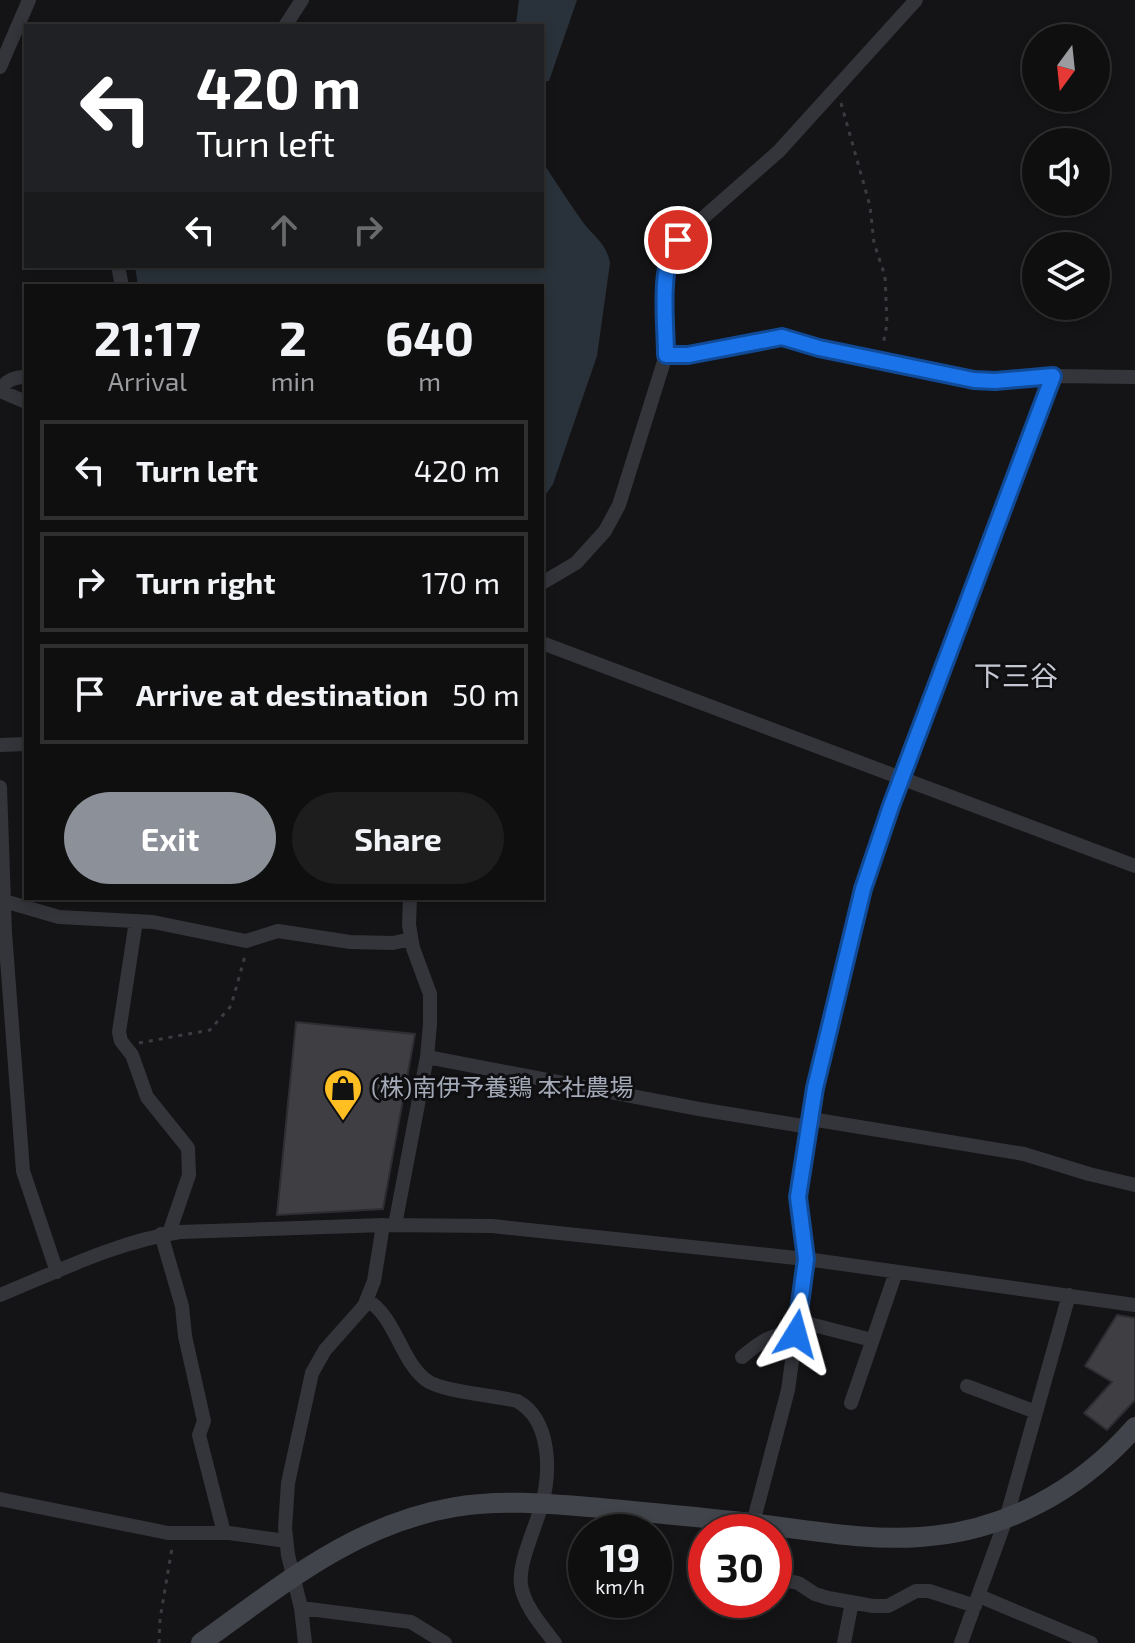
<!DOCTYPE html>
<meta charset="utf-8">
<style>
body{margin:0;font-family:"Exo 2","Noto Sans JP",sans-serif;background:#1d1d1e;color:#f1f3f6;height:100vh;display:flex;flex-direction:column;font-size:30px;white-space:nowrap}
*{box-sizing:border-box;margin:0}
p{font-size:26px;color:#9b9c9f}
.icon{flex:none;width:44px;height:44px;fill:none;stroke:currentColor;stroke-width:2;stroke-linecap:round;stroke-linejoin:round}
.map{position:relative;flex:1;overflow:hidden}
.sheet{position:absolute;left:24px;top:284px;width:520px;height:616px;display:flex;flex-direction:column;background:#0f0f10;border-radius:0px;box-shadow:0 4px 12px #0003,0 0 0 2px #2f2f30}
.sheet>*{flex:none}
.banner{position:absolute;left:24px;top:24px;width:520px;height:244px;border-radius:0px;box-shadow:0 4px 12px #0003,0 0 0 2px #2f2f30;background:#202124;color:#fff;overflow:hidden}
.needle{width:52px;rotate:195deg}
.fabs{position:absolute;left:1022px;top:24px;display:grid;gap:16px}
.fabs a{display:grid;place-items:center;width:88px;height:88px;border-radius:50%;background:#0f0f10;box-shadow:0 4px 12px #0003,0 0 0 2px #2f2f30;font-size:40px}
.speed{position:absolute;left:568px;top:1514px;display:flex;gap:16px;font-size:40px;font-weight:700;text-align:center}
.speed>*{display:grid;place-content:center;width:104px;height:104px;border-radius:50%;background:#0f0f10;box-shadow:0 4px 12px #0003,0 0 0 2px #2f2f30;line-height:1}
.speed small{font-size:20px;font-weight:400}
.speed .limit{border:12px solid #d22;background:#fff;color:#111}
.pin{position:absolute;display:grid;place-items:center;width:68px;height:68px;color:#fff;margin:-34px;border:4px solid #fff;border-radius:50%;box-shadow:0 2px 8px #0007}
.me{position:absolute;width:88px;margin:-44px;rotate:8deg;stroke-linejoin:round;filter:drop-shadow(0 0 6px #0008)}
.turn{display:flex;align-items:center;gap:28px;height:168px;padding:0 40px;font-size:36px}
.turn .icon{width:104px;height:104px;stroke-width:2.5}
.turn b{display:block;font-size:56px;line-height:68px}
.lanes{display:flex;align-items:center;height:76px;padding:0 40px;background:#0003;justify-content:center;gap:40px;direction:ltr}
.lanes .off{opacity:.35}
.eta{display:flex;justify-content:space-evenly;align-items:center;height:136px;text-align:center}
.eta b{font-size:48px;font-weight:700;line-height:56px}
.action{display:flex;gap:16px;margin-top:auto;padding:16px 40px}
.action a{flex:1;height:92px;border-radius:48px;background:#8c9099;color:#fff;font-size:32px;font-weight:700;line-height:92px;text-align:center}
.action a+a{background:#1d1d1e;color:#f1f3f6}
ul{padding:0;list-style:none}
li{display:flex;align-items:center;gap:24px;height:100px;margin:0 16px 12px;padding:0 24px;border:4px solid #2f2f30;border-radius:0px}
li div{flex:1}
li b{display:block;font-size:30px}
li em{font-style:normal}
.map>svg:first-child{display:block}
</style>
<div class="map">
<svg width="1135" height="1643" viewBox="0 0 1135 1643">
<rect width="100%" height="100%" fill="#141416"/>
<path fill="#29323a" d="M519,0H577L549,81L542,82V26H512L516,24Z
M542,161C555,181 568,201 582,221C593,236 607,244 610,263L597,356L553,484L542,500V286H138L135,266H542Z"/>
<path fill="#3e3e43" stroke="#2e2d32" stroke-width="2" d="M296,1022L415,1034L383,1209L277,1215Z
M1117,1315L1135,1318V1400L1107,1430L1084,1413L1112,1382L1085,1366Z"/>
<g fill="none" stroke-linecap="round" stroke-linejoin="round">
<path stroke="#3a3c42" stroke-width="3" stroke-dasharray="4 6" stroke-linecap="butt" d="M841,103L870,206L874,243L885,276L887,324L883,345
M139,1043L210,1030L231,1006L245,956
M159,1643L160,1619L172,1548"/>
<path stroke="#34353b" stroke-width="14" d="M285,26L302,0
M0,67L29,0
M118,266L122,286
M666,355H688L782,337L819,348L974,380L995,381L1053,376L1135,377
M0,390C7,380 14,377 26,377
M0,391L26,402
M542,583L576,563L605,531L619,505L666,355L667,266L670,252L678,240L779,151L916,0
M542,643L1135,866
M0,745L26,744
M0,787L5,933L23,1171L57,1272
M4,901L59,917L153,922L246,941L278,931L350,942L393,943L411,939
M136,921L119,1032L121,1041L132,1055L147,1097L188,1148L189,1175L169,1233
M427,1057L699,1109L809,1127
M811,1119L1024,1154L1089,1174L1135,1185
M395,1225L427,1057L430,1024V994L413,948L409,925L410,898
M161,1234L182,1306L185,1336L204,1421L199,1435L224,1533
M0,1295C59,1271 116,1242 180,1232L383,1225L492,1226L806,1259L1135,1305
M367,1300C396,1317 400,1360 426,1380C442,1392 494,1395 517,1401C552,1420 551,1474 541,1507C535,1529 518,1563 521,1585C524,1606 542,1626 555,1643
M798,1321L872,1340
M742,1357C760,1342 771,1333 796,1334
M967,1386L1036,1412
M851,1403L896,1272
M0,1499L168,1533H229L286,1541
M753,1523L788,1390L806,1259L798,1197L815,1088L842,967L870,863L1053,376
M774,1578L798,1583L815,1594L828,1598L873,1606H888L916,1591H929L975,1606
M979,1596L1091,1643
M301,1608L411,1622L445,1643
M305,1643L301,1608L288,1555L285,1528L288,1483L312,1373L325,1350L364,1306L374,1281L383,1225
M844,1643L852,1602
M961,1643L1006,1519L1069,1295"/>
<path stroke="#42444b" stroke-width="20" d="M201,1643C282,1585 354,1524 455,1507C503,1499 551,1504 600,1508C652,1513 704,1517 757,1524C811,1530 865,1541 920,1537C1004,1532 1080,1490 1135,1427"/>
</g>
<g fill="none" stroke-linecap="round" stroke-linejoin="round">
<defs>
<path id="route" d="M678,240C658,268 666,321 666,355H688L782,337L819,348L974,380L995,381L1053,376L891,806L863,889L815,1088L798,1197L806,1259L796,1334"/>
</defs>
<use href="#route" stroke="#114b97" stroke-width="20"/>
<use href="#route" stroke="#1a73e8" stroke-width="14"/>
</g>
<defs>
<symbol id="shop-pin" viewBox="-11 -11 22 30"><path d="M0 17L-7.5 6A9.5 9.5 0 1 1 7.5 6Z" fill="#ffbe22" stroke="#0f0f11"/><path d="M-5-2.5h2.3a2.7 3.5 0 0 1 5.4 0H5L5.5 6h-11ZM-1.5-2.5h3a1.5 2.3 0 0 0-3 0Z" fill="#111"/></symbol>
</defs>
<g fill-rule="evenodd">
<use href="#shop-pin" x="321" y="1066" width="44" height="60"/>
</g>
<g text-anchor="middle" stroke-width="6" stroke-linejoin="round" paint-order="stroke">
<g font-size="24" fill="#a4a9b7" stroke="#0f0f11" text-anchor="start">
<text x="371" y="1096">(株)南伊予養鶏 本社農場</text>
</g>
<g font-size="28" fill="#c5c8d3" stroke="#0f0f11">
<text x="1016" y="686">下三谷</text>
</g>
</g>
</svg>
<div class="fabs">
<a><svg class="needle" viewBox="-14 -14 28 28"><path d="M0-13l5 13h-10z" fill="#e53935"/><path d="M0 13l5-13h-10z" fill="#9b9c9f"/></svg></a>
<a><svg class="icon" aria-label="sound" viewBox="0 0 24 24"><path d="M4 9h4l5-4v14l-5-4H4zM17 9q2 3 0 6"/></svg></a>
<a><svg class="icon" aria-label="layers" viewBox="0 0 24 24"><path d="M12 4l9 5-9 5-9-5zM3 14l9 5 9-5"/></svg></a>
</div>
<div class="speed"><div>19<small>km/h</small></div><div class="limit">30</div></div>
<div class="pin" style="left:678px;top:240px;background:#d93025"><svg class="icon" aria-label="arrive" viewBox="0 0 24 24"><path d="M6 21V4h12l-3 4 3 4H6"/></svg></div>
<svg class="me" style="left:796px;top:1334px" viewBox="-20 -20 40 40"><path d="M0-17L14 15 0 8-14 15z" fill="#1a73e8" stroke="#fff" stroke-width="4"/></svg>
<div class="banner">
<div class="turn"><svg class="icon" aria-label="left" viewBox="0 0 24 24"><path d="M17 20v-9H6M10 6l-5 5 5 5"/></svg><div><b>420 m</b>Turn left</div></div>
<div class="lanes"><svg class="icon" aria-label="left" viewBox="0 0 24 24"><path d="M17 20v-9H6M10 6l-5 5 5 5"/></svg><svg class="icon off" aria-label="ahead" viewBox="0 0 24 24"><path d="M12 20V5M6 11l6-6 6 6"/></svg><svg class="icon off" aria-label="right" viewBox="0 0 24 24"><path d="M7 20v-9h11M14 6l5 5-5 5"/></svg></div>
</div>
<section class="sheet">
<div class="eta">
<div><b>21:17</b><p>Arrival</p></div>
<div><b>2</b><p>min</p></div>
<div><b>640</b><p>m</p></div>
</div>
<ul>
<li><svg class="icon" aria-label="left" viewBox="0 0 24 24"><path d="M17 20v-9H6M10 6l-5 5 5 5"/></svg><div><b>Turn left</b></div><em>420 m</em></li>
<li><svg class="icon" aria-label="right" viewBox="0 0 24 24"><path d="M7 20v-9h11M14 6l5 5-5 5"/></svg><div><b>Turn right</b></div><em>170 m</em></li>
<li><svg class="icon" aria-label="arrive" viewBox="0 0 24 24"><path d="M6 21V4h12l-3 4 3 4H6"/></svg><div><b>Arrive at destination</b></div><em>50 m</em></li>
</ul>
<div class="action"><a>Exit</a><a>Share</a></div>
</section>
</div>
